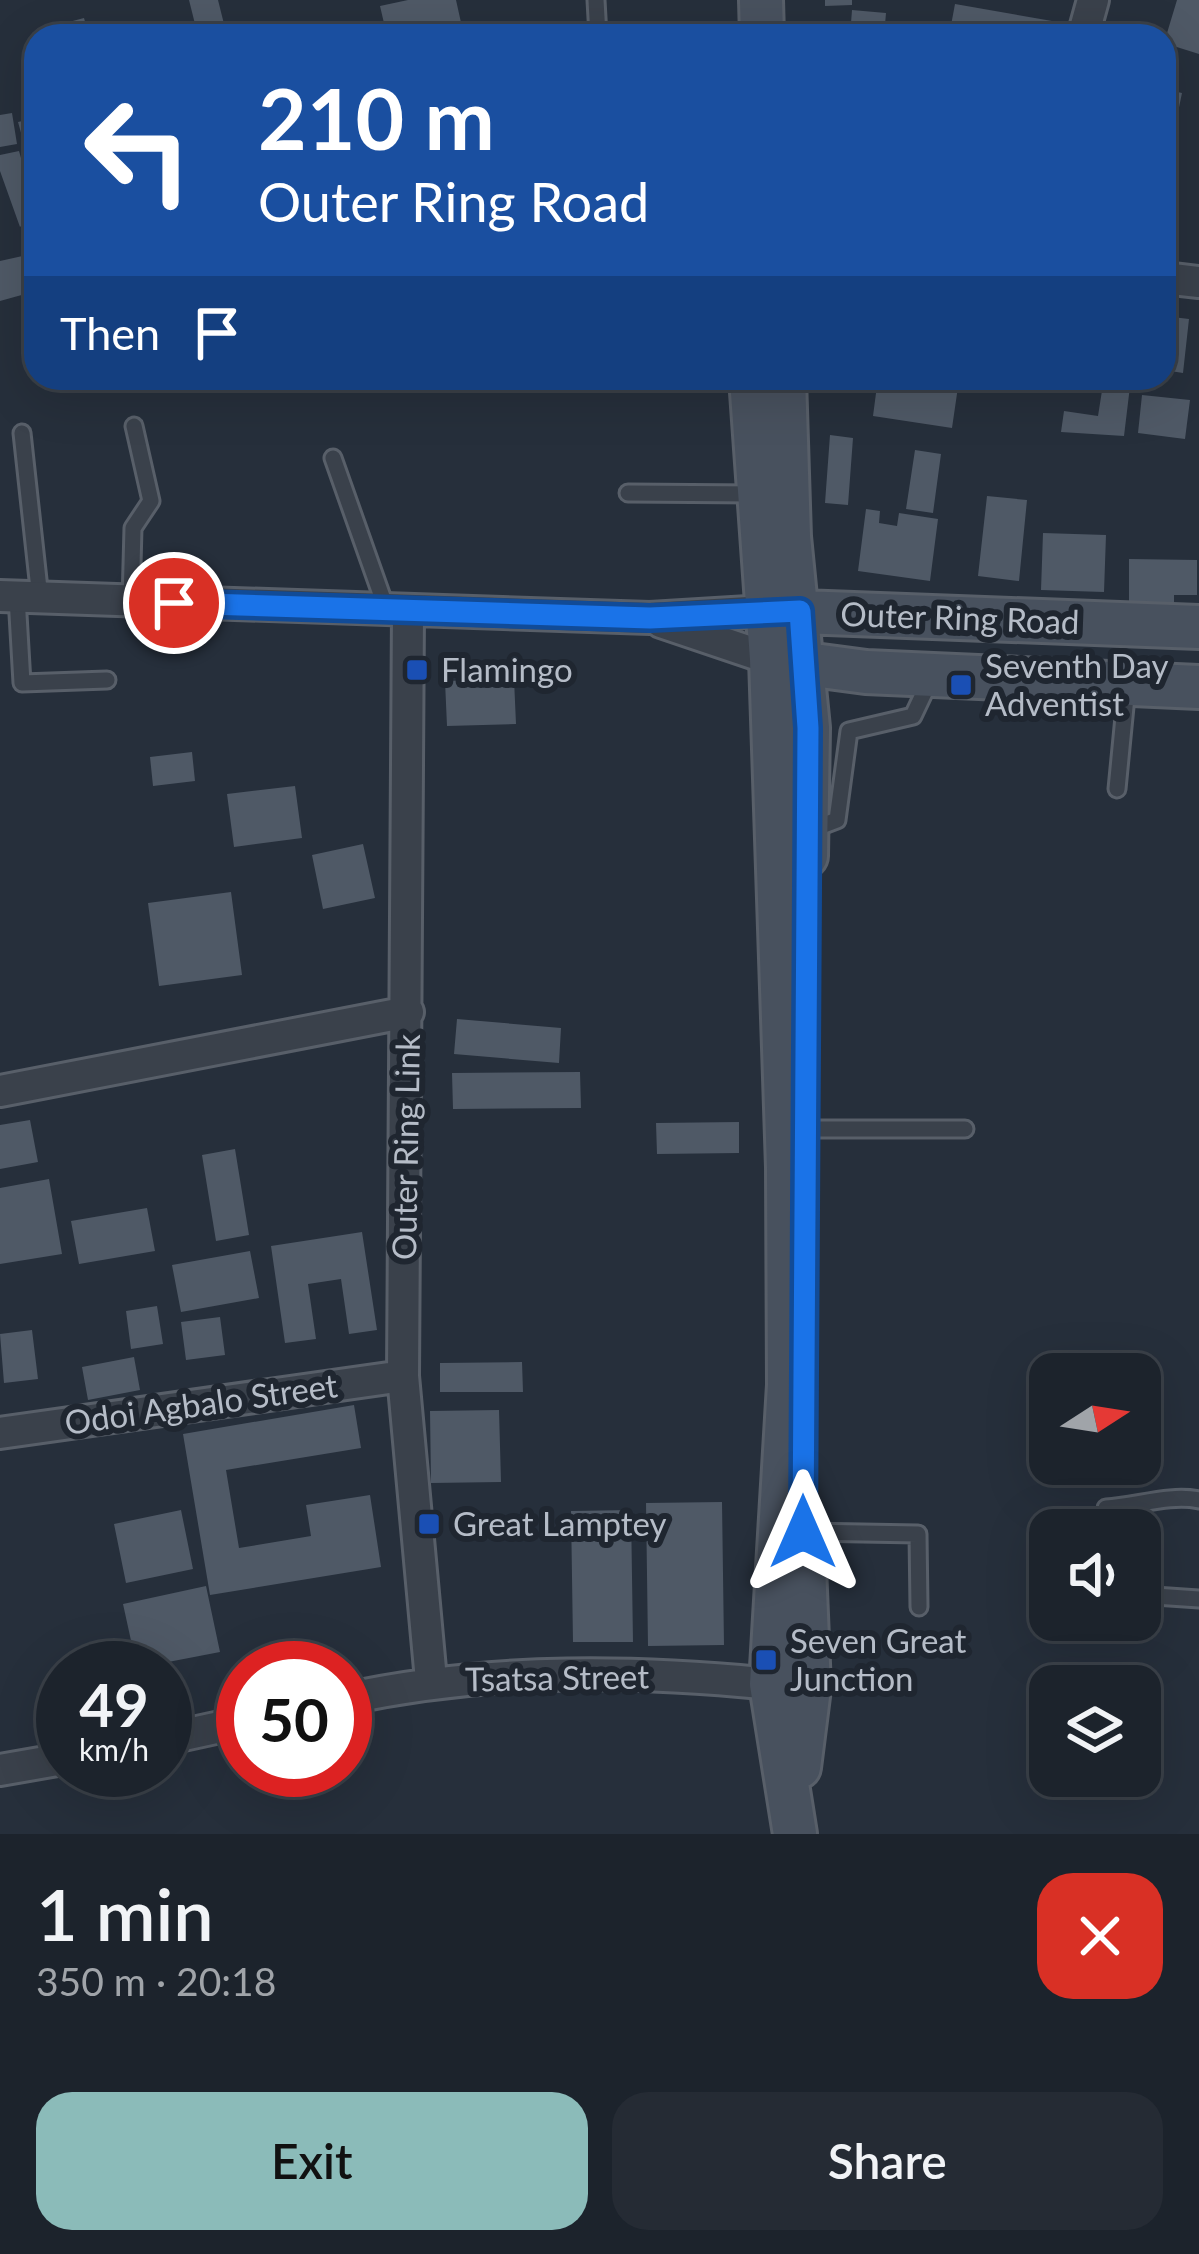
<!DOCTYPE html>
<meta charset="utf-8">
<style>
body{margin:0;font-family:Lato,sans-serif;background:#252b34;color:#f1f3f6;height:100vh;display:flex;flex-direction:column;font-size:45px;white-space:nowrap}
*{box-sizing:border-box;margin:0}
p{font-size:39px;color:#a0a4a9}
.icon{flex:none;width:66px;height:66px;fill:none;stroke:currentColor;stroke-width:2;stroke-linecap:round;stroke-linejoin:round}
.map{position:relative;height:1834px;overflow:hidden}
.details{display:flex;flex-direction:column;background:#1c232c;flex:1}
.details>*{flex:none}
.hud{position:absolute;left:24px;top:24px;width:1152px;height:366px;border-radius:36px;box-shadow:0 12px 48px #0002,0 0 0 3px #3a4048;background:#1a4fa0;color:#fff;overflow:hidden}
.needle{width:78px;rotate:78deg}
.fabs{position:absolute;left:1029px;top:1353px;display:grid;gap:24px}
.fabs a{display:grid;place-items:center;width:132px;height:132px;border-radius:24px;background:#1c232c;box-shadow:0 12px 48px #0002,0 0 0 3px #3a4048;font-size:60px}
.speed{position:absolute;left:36px;top:1641px;display:flex;gap:24px;font-size:60px;font-weight:700;text-align:center}
.speed>*{display:grid;place-content:center;width:156px;height:156px;border-radius:50%;background:#1c232c;box-shadow:0 12px 48px #0002,0 0 0 3px #3a4048;line-height:1}
.speed small{font-size:30px;font-weight:400}
.speed .limit{border:18px solid #d22;background:#fff;color:#111}
.pin{position:absolute;display:grid;place-items:center;width:102px;height:102px;color:#fff;margin:-51px;border:6px solid #fff;border-radius:50%;box-shadow:0 3px 12px #0007}
.me{position:absolute;width:132px;margin:-66px;rotate:0deg;stroke-linejoin:round;filter:drop-shadow(0 0 9px #0008)}
.turn{display:flex;align-items:center;gap:42px;height:252px;padding:0 36px;font-size:54px}
.turn .icon{width:156px;height:156px;stroke-width:2.5}
.turn b{display:block;font-size:84px;line-height:102px}
.then{display:flex;align-items:center;height:114px;padding:0 36px;background:#0003;gap:24px;font-size:45px}
.round{display:grid;place-items:center;flex:none;width:126px;height:126px;border-radius:36px;background:#252b34}
.headline{display:flex;align-items:center;justify-content:space-between;height:204px;padding:0 36px}
h1{font-size:72px;font-weight:600;line-height:90px}
.cta{display:flex;gap:24px;margin-top:auto;padding:24px 36px}
.cta a{flex:1;height:138px;border-radius:36px;background:#8bbbb9;color:#111;font-size:48px;font-weight:600;line-height:138px;text-align:center}
.cta a+a{background:#252b34;color:#f1f3f6}
.map>svg:first-child{display:block}
</style>
<div class="map">
<svg width="1199" height="1834" viewBox="0 0 1199 1834">
<rect width="100%" height="100%" fill="#262f3b"/>
<path fill="#4f5966" d="M189,0H218L227,36H198Z
M408,0H456L464,36H387L380,6Z
M825,0H852V5L825,6Z
M1177,0H1199V54L1164,43Z
M955,4L1052,21L1050,36H949Z
M852,10L886,13L884,36H850Z
M84,18L89,36H53L50,27Z
M1164,89L1182,93L1166,170H1164Z
M12,113L17,144L0,147V115Z
M36,118V183H35L18,122Z
M19,151L36,211L20,227L0,171V155Z
M36,253V291L0,301V261Z
M1164,316L1189,319L1183,373L1164,370Z
M878,378L959,380L952,428L873,416Z
M1104,378H1131L1124,436L1061,432L1064,411L1098,416Z
M1142,395L1190,400L1185,439L1138,433Z
M830,435L853,438L848,505L825,503Z
M915,450L941,454L933,513L906,509Z
M987,496L1027,500L1019,581L978,576Z
M866,509L880,511L879,523L897,526L899,513L938,519L930,581L858,571Z
M1043,533L1106,535L1104,592L1041,590Z
M1129,559L1197,560V595H1174V607L1129,606Z
M514,679L516,724L447,726L445,681Z
M192,752L195,781L153,786L150,757Z
M295,786L302,838L234,847L227,794Z
M363,844L375,898L323,909L312,855Z
M231,892L242,975L159,986L148,903Z
M457,1019L561,1028L559,1063L454,1054Z
M580,1072L581,1108L453,1109L452,1073Z
M30,1120L38,1162L0,1169V1125Z
M739,1122V1153L657,1154L656,1123Z
M235,1149L249,1235L216,1241L202,1155Z
M49,1179L62,1254L0,1264V1188Z
M147,1208L155,1251L79,1264L71,1221Z
M362,1232L377,1330L349,1334L341,1279L308,1284L316,1339L285,1343L271,1246Z
M250,1251L259,1298L181,1312L172,1265Z
M157,1306L163,1344L131,1349L126,1311Z
M220,1317L225,1355L186,1360L181,1322Z
M32,1330L38,1379L4,1383L0,1334Z
M134,1357L140,1390L88,1400L82,1367Z
M522,1362L523,1392H440V1363Z
M354,1405L361,1448L226,1470L239,1548L311,1536L306,1505L370,1495L381,1567L210,1595L183,1434Z
M499,1410L501,1482L431,1483L430,1411Z
M722,1502L724,1645L648,1646L646,1503Z
M181,1510L193,1569L126,1583L114,1524Z
M631,1510L633,1642H573L571,1511Z
M206,1586L220,1652L137,1668L123,1604Z"/>
<g fill="none" stroke-linecap="round" stroke-linejoin="round">
<defs>
<path id="service" d="M596,0L598,36
M22,433L40,598
M333,458L386,608
M628,493L755,494
M17,597L22,683L107,680
M131,602L133,528L151,501L134,426
M1117,789L1127,686
M808,831L837,820L849,731L913,716L931,678
M806,1129H965
M1106,1508C1137,1506 1170,1494 1199,1500
M806,1532L918,1534L919,1607
M1140,1595L1199,1599"/>
<path id="minor" d="M1083,36L1093,0
M1164,278L1199,282
M0,596L650,618L765,611
M408,613L403,1376L431,1680
M661,622L771,659
M0,1091L408,1012
M0,1433L403,1376
M345,1699C492,1667 642,1670 791,1686
M165,1739L243,1722
M0,1770L63,1759"/>
<path id="secondary" d="M761,0L762,36
M751,378L771,659L788,1167L789,1385L771,1684L795,1834
M784,378L789,537L808,728L806,856
M775,611L1199,627
M776,660L866,672L1199,687
M799,1767L809,1688L803,1542"/>
</defs>
<use href="#service" stroke="#585f69" stroke-width="21"/>
<use href="#minor" stroke="#585f69" stroke-width="36"/>
<use href="#secondary" stroke="#585f69" stroke-width="48"/>
<use href="#service" stroke="#3a414b" stroke-width="15"/>
<use href="#minor" stroke="#3a414b" stroke-width="30"/>
<use href="#secondary" stroke="#48515e" stroke-width="42"/>
</g>
<g fill="none" stroke-linecap="round" stroke-linejoin="round">
<defs>
<path id="route" d="M174,603L650,618L800,611L808,728L803,1532"/>
</defs>
<use href="#route" stroke="#114b97" stroke-width="30"/>
<use href="#route" stroke="#1a73e8" stroke-width="21"/>
</g>
<g fill="#1a4fb4" stroke="#1f2630" stroke-width="4.5">
<rect x="405" y="658" width="24" height="24" rx="6"/>
<rect x="949" y="673" width="24" height="24" rx="6"/>
<rect x="417" y="1512" width="24" height="24" rx="6"/>
<rect x="754" y="1648" width="24" height="24" rx="6"/>
</g>
<g text-anchor="middle" stroke-width="12" stroke-linejoin="round" paint-order="stroke">
<g font-size="33" fill="#b5bcc7" stroke="#1f2630">
<text transform="translate(960 618) rotate(2)" y="12">Outer Ring Road</text>
<text transform="translate(406 1147) rotate(-89)" y="12">Outer Ring Link</text>
<text transform="translate(201 1404) rotate(-8)" y="12">Odoi Agbalo Street</text>
<text transform="translate(557 1678) rotate(-1)" y="12">Tsatsa Street</text>
</g>
<g font-size="33" fill="#b5bcc7" stroke="#1f2630" text-anchor="start">
<text x="985" y="678">Seventh Day<tspan x="985" dy="38">Adventist</tspan></text>
<text x="441" y="682">Flamingo</text>
<text x="453" y="1536">Great Lamptey</text>
<text x="790" y="1653">Seven Great<tspan x="790" dy="38">Junction</tspan></text>
</g>
</g>
</svg>
<div class="fabs">
<a><svg class="needle" viewBox="-14 -14 28 28"><path d="M0-13l5 13h-10z" fill="#e53935"/><path d="M0 13l5-13h-10z" fill="#a0a4a9"/></svg></a>
<a><svg class="icon" aria-label="sound" viewBox="0 0 24 24"><path d="M4 9h4l5-4v14l-5-4H4zM17 9q2 3 0 6"/></svg></a>
<a><svg class="icon" aria-label="layers" viewBox="0 0 24 24"><path d="M12 4l9 5-9 5-9-5zM3 14l9 5 9-5"/></svg></a>
</div>
<div class="speed"><div>49<small>km/h</small></div><div class="limit">50</div></div>
<div class="pin" style="left:174px;top:603px;background:#d93025"><svg class="icon" aria-label="arrive" viewBox="0 0 24 24"><path d="M6 21V4h12l-3 4 3 4H6"/></svg></div>
<svg class="me" style="left:803px;top:1532px" viewBox="-20 -20 40 40"><path d="M0-17L14 15 0 8-14 15z" fill="#1a73e8" stroke="#fff" stroke-width="4"/></svg>
<div class="hud">
<div class="turn"><svg class="icon" aria-label="left" viewBox="0 0 24 24"><path d="M17 20v-9H6M10 6l-5 5 5 5"/></svg><div><b>210 m</b>Outer Ring Road</div></div>
<div class="then">Then<svg class="icon" aria-label="arrive" viewBox="0 0 24 24"><path d="M6 21V4h12l-3 4 3 4H6"/></svg></div>
</div>
</div>
<section class="details">
<div class="headline"><div><h1>1 min</h1><p>350 m · 20:18</p></div><a class="round" style="background:#d93025;color:#fff"><svg class="icon" aria-label="close" viewBox="0 0 24 24"><path d="M6 6l12 12M18 6L6 18"/></svg></a></div>
<div class="cta"><a>Exit</a><a>Share</a></div>
</section>
